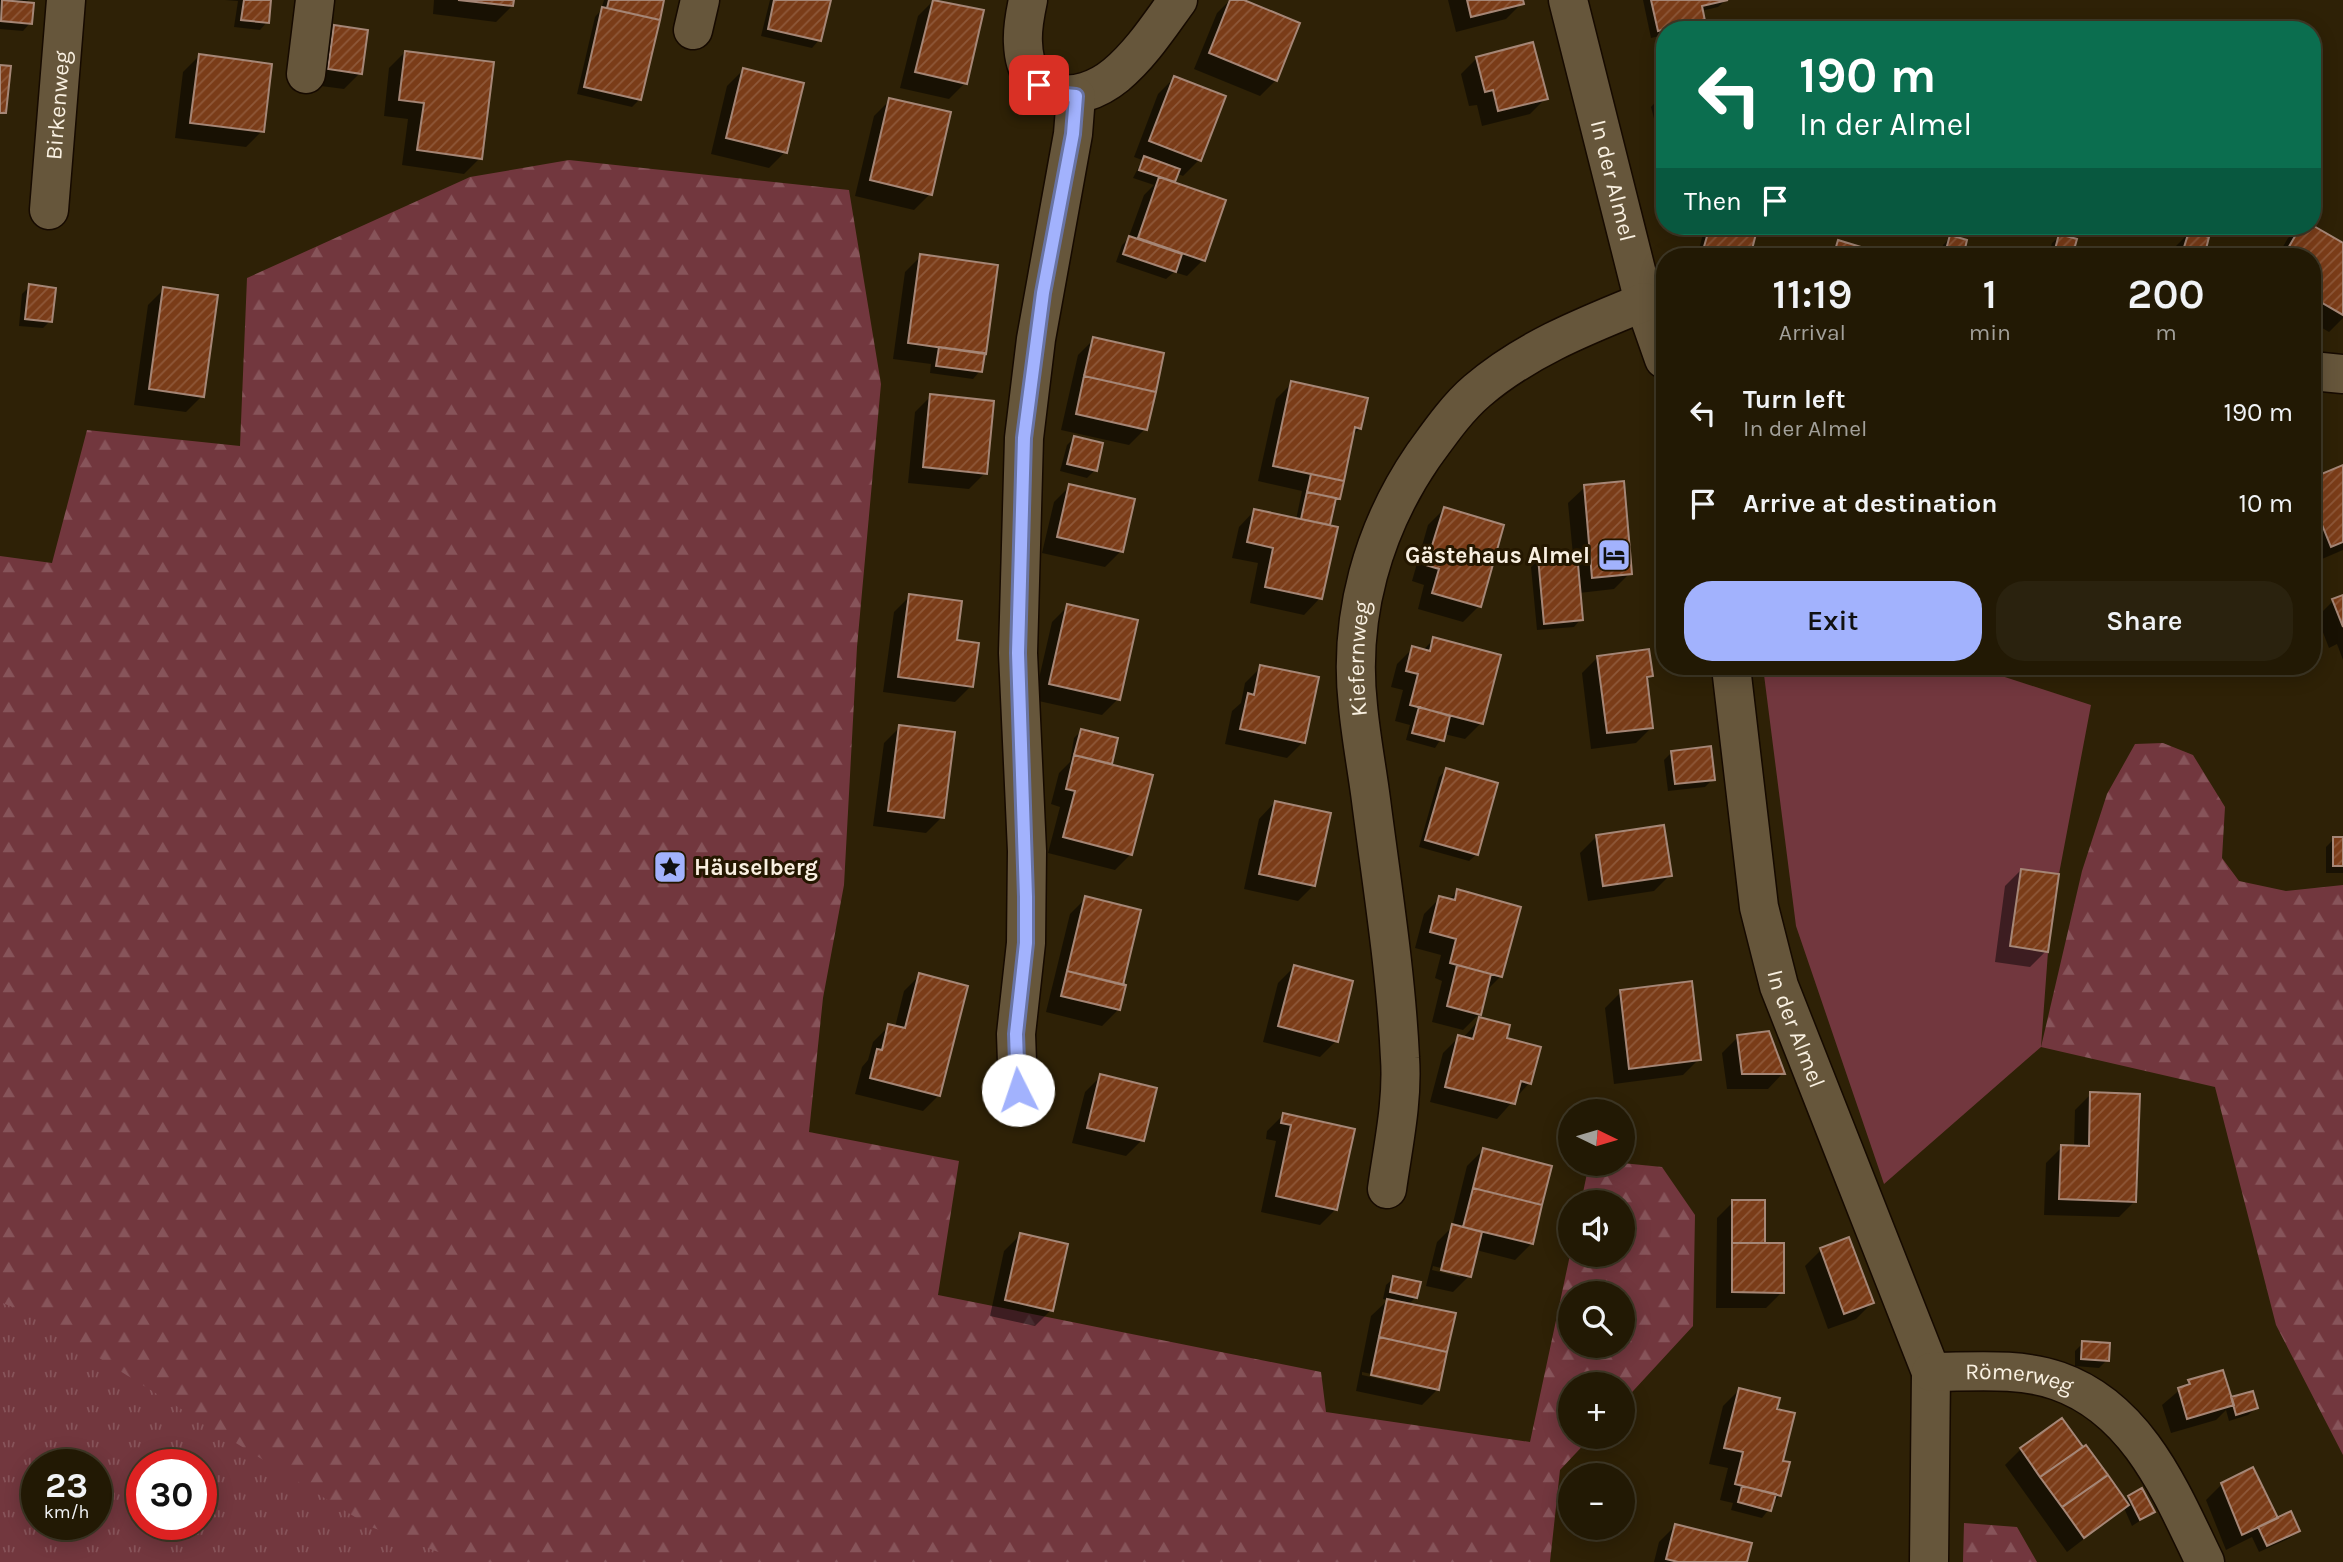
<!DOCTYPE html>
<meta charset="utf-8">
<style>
body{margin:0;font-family:Karla,sans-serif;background:#2a220e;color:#f1f3f6;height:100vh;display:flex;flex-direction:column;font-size:26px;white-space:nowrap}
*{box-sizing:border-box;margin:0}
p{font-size:23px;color:#a2a09a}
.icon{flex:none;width:38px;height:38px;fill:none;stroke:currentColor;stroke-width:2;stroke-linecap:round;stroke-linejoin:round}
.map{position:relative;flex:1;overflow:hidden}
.drawer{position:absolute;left:1656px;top:248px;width:665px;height:427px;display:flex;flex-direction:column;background:#221904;border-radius:28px;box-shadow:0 4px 18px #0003,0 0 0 2px #3f3826}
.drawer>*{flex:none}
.banner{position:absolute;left:1656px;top:21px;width:665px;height:214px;border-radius:28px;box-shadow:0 4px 18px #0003,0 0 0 2px #3f3826;background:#0b6e4f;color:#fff;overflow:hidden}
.needle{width:46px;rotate:95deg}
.fabs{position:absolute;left:1558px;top:1099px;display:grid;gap:14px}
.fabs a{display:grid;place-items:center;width:77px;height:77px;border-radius:50%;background:#221904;box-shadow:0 4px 18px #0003,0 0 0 2px #3f3826;font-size:35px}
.speed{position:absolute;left:21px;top:1449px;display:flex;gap:14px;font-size:35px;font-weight:700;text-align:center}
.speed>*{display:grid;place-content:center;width:91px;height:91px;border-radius:50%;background:#221904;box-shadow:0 4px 18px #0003,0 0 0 2px #3f3826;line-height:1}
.speed small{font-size:18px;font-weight:400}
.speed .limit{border:10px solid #d22;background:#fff;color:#111}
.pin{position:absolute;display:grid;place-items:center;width:60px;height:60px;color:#fff;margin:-30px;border-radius:14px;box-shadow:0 4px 10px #0006}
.me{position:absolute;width:77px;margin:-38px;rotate:356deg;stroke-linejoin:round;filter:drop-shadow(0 0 5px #0008)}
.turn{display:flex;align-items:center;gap:24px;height:147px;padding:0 28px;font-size:32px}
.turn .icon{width:91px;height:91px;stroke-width:2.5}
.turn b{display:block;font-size:49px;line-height:60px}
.then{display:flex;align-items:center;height:66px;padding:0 28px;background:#0003;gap:14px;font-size:26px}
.eta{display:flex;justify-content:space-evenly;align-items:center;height:119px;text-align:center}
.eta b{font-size:42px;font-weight:600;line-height:49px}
.action{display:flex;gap:14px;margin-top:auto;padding:14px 28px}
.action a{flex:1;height:80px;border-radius:28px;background:#a2b2fd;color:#111;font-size:28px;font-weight:600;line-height:80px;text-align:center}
.action a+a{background:#2a220e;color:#f1f3f6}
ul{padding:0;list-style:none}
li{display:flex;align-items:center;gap:21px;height:91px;padding:0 28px}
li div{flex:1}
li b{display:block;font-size:26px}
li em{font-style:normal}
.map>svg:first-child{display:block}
</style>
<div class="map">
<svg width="2343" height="1562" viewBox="0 0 2343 1562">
<defs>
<pattern id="forest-firs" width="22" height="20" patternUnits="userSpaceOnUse" patternTransform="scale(1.75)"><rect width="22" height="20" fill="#72373e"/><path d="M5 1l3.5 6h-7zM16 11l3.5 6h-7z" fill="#87545a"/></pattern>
<pattern id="park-tufts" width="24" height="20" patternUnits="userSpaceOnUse" patternTransform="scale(1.75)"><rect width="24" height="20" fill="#72373e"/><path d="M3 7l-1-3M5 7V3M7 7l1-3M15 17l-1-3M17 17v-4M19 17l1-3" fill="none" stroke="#87545a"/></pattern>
<pattern id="building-hatch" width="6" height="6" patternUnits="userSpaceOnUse" patternTransform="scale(1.75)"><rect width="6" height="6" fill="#7a3c18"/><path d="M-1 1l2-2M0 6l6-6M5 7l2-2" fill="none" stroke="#8e5839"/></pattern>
</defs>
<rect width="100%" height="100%" fill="#2e2106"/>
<path fill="#72373e" d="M1763,667H1974L2091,705L2059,874L2048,952L2041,1047L1884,1184L1796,926Z"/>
<path fill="url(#forest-firs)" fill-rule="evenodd" d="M569,160L849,190L881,384L857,647L844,885L823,998L809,1132L959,1161L938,1295L1321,1372L1326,1412L1530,1442L1570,1255H1622V1202H1581L1589,1164L1622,1163L1662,1167L1695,1215L1693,1326L1622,1403V1384H1570V1437H1591L1560,1470L1550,1562H0V556L52,563L87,430L240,446L247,278L470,177ZM1570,1293H1622V1346H1570ZM37,1465H96V1524H37ZM142,1465H201V1524H142Z
M2163,743L2193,755L2225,807L2222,858L2239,881L2286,891L2343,885V1455L2276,1325L2215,1087L2041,1047L2082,871L2107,794L2135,744Z
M1964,1523L2017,1527L2037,1562H1963Z"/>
<path fill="url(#park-tufts)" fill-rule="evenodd" d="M0,1302L25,1312L371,1527L465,1562H0ZM37,1465H96V1524H37ZM142,1465H201V1524H142Z"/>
<path fill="#0007" fill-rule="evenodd" d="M0,0H28L26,4L30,23L23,31L0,29Z
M225,0H270L267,22L260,30L234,27L238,1Z
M434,0H512V6L496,22L433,14Z
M604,0H662L640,99L632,107L577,94L595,17L601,10Z
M770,0H829L819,40L812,48L761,36Z
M934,0L982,11L965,83L949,99L900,88L918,16Z
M1230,0H1240L1276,80L1260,96L1194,69L1217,13Z
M1448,0H1521L1522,3L1506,19L1456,32Z
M1643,0H1726L1718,7L1701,11L1703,20L1696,28L1664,30V35L1651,38Z
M335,27L360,73L344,89L313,85L319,43Z
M405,52L480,158L464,174L402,165L408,119L384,116L389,68Z
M199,56L262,131L246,147L175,138L183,72Z
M1477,58L1546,98L1530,114L1482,126L1477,105L1469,106L1461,74Z
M743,70L785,152L769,168L711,154L727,86Z
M1174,78L1199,160L1183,176L1176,173L1173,183L1223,201L1203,260L1187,276L1174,272L1166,279L1116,262L1122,245L1128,239L1144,195L1154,185L1133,178L1142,160L1134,157L1158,94Z
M1664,93V157L1651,107Z
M890,100L930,194L914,210L855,196L874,116Z
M1705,226H1756L1748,257H1697Z
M2301,226H2310L2343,245V318L2329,332L2312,322V257H2277L2288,238Z
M2189,233L2207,238L2202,257H2171L2173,249Z
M2060,236L2075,240L2070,257H2048L2052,243Z
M1951,237L1965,241L1961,257H1940L1943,245Z
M1838,242L1888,257H1824Z
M921,256L980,371L973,379L930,373L931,364L893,359L905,272Z
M30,286L50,321L43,328L19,326L22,294Z
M164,289L202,396L186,412L134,405L148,305Z
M1094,339L1145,429L1129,445L1061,430L1078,355Z
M1292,383L1360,428L1352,436L1339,498L1333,504L1326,526L1320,598L1304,615L1250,603L1258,563L1232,558L1239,527L1255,510L1296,520L1302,491L1258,481L1276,399Z
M931,396L985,473L969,489L908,483L915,412Z
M1074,438L1095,470L1087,478L1060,471L1067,445Z
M2343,467V550L2315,562L2312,553V480Z
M1070,486L1121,551L1105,567L1042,553L1054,502Z
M1585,487L1630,573L1614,589L1579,593L1581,619L1574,627L1537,630L1531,567L1539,559L1573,555L1568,503Z
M1444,509L1479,606L1463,622L1418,609L1424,585L1412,581L1428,525Z
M910,596L955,642L971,686L955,702L883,692L894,612Z
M2343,597V660L2337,644L2329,648L2317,617L2333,601Z
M1068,606L1118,699L1102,715L1034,700L1052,622Z
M1434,639L1481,723L1465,739L1444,734L1435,748L1406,740L1410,725L1395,721L1403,690L1391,687L1397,664L1413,648L1422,651Z
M1598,657L1651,676L1646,681L1652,727L1636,743L1591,749L1582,673Z
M1261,667L1303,742L1287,758L1225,744L1232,711L1241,703L1245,683Z
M900,727L942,817L926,833L873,826L884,743Z
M1082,730L1110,764L1131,854L1115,870L1048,853L1060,807L1051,804L1059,773L1070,762L1074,738Z
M1672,752L1713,779L1705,787L1668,791L1664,760Z
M1446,770L1477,854L1469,861L1419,847L1439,777Z
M1275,802L1314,885L1298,901L1244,889L1259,819Z
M1596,837L1670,875L1654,891L1588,901L1580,853Z
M2334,839H2343V873H2326V847Z
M2021,870L2046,951L2030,967L1995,962L2005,886Z
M1458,891L1501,976L1485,992L1479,1014L1463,1030L1432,1022L1442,981L1435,978L1441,955L1415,948L1424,914L1440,898L1449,900Z
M1086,898L1121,986L1118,1010L1102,1026L1046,1012L1070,914Z
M1294,967L1336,1041L1320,1057L1263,1042L1278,983Z
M920,975L939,1095L923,1111L855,1094L862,1067L868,1060L873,1042L889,1026L895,1027L904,991Z
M1621,992L1699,1059L1683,1075L1614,1084L1605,1008Z
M1480,1019L1504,1039L1529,1083L1497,1119L1430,1102L1443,1053L1459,1037L1463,1038Z
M1738,1037L1783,1073L1768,1089H1727L1722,1053Z
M1101,1076L1142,1140L1126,1156L1072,1143L1085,1092Z
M2091,1094L2135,1201L2119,1217L2044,1215L2046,1163L2062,1147H2074L2075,1110Z
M1283,1115L1353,1130L1336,1209L1320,1225L1261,1212L1276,1141L1266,1139L1267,1131Z
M1483,1150L1531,1244L1515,1260L1476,1250L1469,1276L1453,1292L1426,1286L1437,1242L1452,1227L1467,1166ZM1433,1266L1460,1273V1277L1432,1270Z
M1733,1202L1763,1245L1782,1292L1766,1308H1716L1717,1218Z
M1020,1235L1051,1310L1035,1326L990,1316L1004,1251Z
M1821,1250L1872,1303L1856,1319L1828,1329L1805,1266Z
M1394,1278L1416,1297L1408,1305L1438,1389L1422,1405L1356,1391L1371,1316L1388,1300L1383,1299L1386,1285ZM1362,1372L1428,1386V1390L1362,1375Z
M2083,1343L2107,1360L2099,1368L2075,1366V1351Z
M2189,1382L2230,1399L2256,1408L2248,1415L2229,1421L2226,1410L2216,1420L2171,1433L2162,1405Z
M1739,1390L1775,1410L1781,1462L1780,1495L1762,1518L1731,1510L1733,1503L1720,1500L1728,1468L1709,1464L1723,1406Z
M2061,1421L2124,1502L2129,1497L2153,1512L2132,1526L2124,1508L2067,1552L2005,1465L2021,1449Z
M2222,1484L2277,1520L2298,1530L2290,1538L2259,1552L2252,1537L2226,1550L2206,1500Z
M1675,1526L1745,1562H1654L1659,1542Z"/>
<path fill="url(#building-hatch)" stroke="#a58676" stroke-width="2" d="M2,0L34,3L32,24L1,21Z
M244,0H271L269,23L241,20Z
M458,0H514L513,6Z
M609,0H664L660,20L607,8Z
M774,0H831L821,41L768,29Z
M933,0L984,10L967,84L915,72Z
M1230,0H1244L1300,23L1277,81L1209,53Z
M1467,0H1523L1524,4L1471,17Z
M1651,0H1728L1702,6L1705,21L1658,31Z
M602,7L660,20L641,100L584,87Z
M334,25L368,30L362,74L328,69Z
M1533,42L1548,99L1498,111L1493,90L1485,92L1476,57Z
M405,51L494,62L482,159L417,150L424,103L399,100Z
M199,54L272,64L264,132L190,123Z
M0,65L11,66L6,113H0Z
M743,68L804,83L787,153L726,138Z
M1174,76L1226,96L1201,161L1149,141Z
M889,98L951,112L932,195L870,180Z
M1144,156L1180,169L1175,182L1139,170Z
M1159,177L1226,200L1205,261L1138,238Z
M2312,225L2343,243V315L2312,297V257H2283L2301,226Z
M1710,226H1758L1750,257H1701Z
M2189,231L2209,237L2204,257H2181Z
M2059,234L2077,239L2072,257H2053Z
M1950,235L1967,240L1963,257H1944Z
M1129,236L1182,254L1176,272L1123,254Z
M1838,240L1894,257H1833Z
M920,254L998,265L986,354L908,343Z
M29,284L56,288L52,322L25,319Z
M163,287L218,295L204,397L149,389Z
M1093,337L1164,353L1156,392L1084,376Z
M939,347L985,353L982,372L936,366Z
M1084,376L1156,392L1147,430L1076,414Z
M1291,381L1368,398L1361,429L1355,427L1344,481L1273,466Z
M930,394L994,401L987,474L923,467Z
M1074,436L1103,443L1097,471L1067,464Z
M2343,465V542L2331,547L2312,500V478Z
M1311,474L1344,481L1340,499L1307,492Z
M1624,481L1632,574L1592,578L1584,485Z
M1069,484L1135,499L1123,552L1057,537Z
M1307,492L1336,498L1330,525L1301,519Z
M1444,507L1504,525L1481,607L1432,593L1439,569L1426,565Z
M1254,509L1338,527L1322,599L1265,587L1273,548L1247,542Z
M1577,553L1583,620L1544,624L1538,557Z
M909,594L962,601L957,640L979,643L973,687L898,677Z
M2343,595V627L2332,599Z
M1067,604L1138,620L1120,700L1049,684Z
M1433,637L1501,655L1483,724L1410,705L1418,674L1406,671L1412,646L1430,651Z
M1649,649L1653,676L1647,677L1653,728L1607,733L1597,656Z
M1260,665L1319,677L1305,743L1240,729L1248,693L1254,695Z
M1419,707L1450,716L1444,741L1412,733Z
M899,725L955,732L944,818L888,811Z
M1081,729L1118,738L1112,764L1074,755Z
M1711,746L1715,780L1675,784L1671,751Z
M1074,755L1153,775L1132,855L1063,837L1075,791L1066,789Z
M1446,768L1498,783L1478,855L1425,840Z
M1275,801L1331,813L1315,886L1259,874Z
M1664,825L1672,876L1603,886L1596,835Z
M2333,837H2343V866H2333Z
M2021,869L2059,874L2048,952L2010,946Z
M1457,889L1521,907L1502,977L1450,963L1456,939L1430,932L1439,896L1455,900Z
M1085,896L1141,910L1123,985L1067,971Z
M1294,965L1353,981L1338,1042L1278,1026Z
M1457,965L1491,974L1481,1015L1447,1006Z
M1067,971L1126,985L1120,1010L1061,996Z
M919,973L968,986L940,1096L870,1078L877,1049L882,1050L888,1024L905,1028Z
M1692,981L1701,1060L1629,1069L1620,990Z
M1479,1017L1510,1025L1507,1038L1541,1047L1531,1084L1521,1081L1515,1104L1445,1087L1458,1035L1473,1039Z
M1769,1031L1785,1074H1742L1737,1035Z
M1100,1074L1157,1088L1144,1141L1087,1128Z
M2090,1092L2140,1094L2136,1202L2059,1199L2061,1145L2089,1146Z
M1283,1113L1355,1129L1337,1210L1276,1196L1291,1125L1281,1123Z
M1483,1148L1552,1166L1542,1205L1473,1188Z
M1473,1188L1542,1205L1533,1244L1463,1227Z
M1732,1200H1765V1243H1732Z
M1452,1224L1482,1232L1471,1277L1441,1270Z
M1020,1233L1068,1244L1053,1311L1005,1300Z
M1849,1237L1874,1303L1844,1314L1820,1248Z
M1732,1243H1784V1293L1732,1292Z
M1393,1276L1421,1282L1417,1298L1390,1292Z
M1387,1299L1456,1313L1447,1352L1379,1337Z
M1379,1337L1447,1352L1439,1390L1371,1375Z
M2082,1341L2110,1343L2109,1361L2081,1359Z
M2223,1370L2234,1405L2187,1419L2178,1388L2190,1384L2188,1380Z
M1739,1388L1780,1398L1777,1409L1795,1413L1783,1461L1790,1462L1781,1496L1735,1484L1743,1452L1724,1448Z
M2253,1391L2258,1408L2236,1415L2231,1397Z
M2062,1418L2083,1447L2040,1477L2020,1448Z
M2086,1445L2108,1475L2062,1507L2040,1477Z
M2253,1467L2278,1518L2242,1535L2221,1483Z
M2108,1475L2129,1505L2084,1538L2062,1507Z
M1742,1486L1776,1494L1771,1511L1738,1502Z
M2142,1488L2155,1512L2140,1520L2128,1496Z
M2291,1511L2300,1531L2267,1546L2258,1527Z
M1675,1524L1752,1543L1747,1562H1678L1666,1559Z"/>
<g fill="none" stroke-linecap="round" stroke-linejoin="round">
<defs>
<g id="minor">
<path d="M1028,0C1025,14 1022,29 1023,43C1025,102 1077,107 1116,75C1141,54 1159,26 1178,0"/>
<path id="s1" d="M1568,0L1644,302L1664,359"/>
<path d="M693,30L700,0"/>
<path d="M306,74L315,0"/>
<path id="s2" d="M49,210L66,0"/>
<path d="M2312,371L2343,374"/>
<path id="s3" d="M1731,667L1759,907L1779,986L1931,1372L1929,1562"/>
<path d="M1018,1090L1016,1034L1026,943L1027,851L1018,653L1024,438L1036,339L1073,134L1076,96"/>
<path id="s4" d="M1387,1189C1393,1146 1403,1101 1400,1058C1396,972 1382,886 1371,800C1367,769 1361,738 1358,706C1348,617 1373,529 1423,456C1439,434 1456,409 1477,391C1526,349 1585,326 1644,302"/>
<path id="s5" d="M1931,1372C1971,1372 2019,1367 2058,1381C2138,1409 2171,1492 2205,1562"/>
</g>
</defs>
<use href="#minor" stroke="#160a00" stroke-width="41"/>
<use href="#minor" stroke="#66563b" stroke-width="38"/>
</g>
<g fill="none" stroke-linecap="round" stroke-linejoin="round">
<defs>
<path id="route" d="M1018,1090L1016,1034L1026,943V897L1018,653L1024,438L1043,293L1073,134L1076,96L1055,94L1039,85"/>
</defs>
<use href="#route" stroke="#6974a4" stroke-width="18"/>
<use href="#route" stroke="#a2b2fd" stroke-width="12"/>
</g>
<defs>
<symbol id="hotel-square" viewBox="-11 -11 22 22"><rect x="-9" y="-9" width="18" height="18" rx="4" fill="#a2b2fd" stroke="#241700"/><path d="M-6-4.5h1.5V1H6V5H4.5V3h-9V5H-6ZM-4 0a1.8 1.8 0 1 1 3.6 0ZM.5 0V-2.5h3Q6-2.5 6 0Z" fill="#111"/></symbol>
<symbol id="sight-square" viewBox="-11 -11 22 22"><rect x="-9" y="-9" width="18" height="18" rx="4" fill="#a2b2fd" stroke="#241700"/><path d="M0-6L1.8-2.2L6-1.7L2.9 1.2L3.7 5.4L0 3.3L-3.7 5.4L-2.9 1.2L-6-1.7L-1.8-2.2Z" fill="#111"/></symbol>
</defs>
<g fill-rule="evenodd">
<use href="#hotel-square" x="1595" y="536" width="38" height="38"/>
<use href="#sight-square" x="651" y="848" width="38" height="38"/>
</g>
<g text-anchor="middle" stroke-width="6" stroke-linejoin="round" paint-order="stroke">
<g font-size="23" fill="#f9f0e1" stroke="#241700">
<text dy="8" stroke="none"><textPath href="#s2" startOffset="105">Birkenweg</textPath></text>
<text dy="8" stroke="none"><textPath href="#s1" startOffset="186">In der Almel</textPath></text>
<text dy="8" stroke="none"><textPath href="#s4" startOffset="534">Kiefernweg</textPath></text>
<text dy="8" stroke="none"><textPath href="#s3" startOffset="369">In der Almel</textPath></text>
<text dy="8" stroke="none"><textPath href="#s5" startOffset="89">Römerweg</textPath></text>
</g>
<g font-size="23" font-weight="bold" fill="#f9f0e1" stroke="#241700" text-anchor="end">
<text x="1590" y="563">Gästehaus Almel</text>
<text x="694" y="875" text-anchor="start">Häuselberg</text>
</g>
</g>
</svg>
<div class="fabs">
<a><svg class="needle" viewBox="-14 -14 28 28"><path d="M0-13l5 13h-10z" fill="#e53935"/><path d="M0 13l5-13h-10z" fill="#a2a09a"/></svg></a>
<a><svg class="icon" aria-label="sound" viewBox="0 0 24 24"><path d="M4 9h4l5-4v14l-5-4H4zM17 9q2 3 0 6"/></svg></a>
<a><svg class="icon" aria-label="search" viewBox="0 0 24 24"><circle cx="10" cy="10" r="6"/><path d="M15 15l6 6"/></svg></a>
<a>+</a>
<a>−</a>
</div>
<div class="speed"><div>23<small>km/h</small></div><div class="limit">30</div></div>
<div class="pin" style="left:1039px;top:85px;background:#d93025"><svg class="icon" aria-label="arrive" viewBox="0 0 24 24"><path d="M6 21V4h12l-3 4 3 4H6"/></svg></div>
<svg class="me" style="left:1018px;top:1090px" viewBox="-20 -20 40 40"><circle r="19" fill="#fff"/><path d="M0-13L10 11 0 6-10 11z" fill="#a2b2fd"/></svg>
<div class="banner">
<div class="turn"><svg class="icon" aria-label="left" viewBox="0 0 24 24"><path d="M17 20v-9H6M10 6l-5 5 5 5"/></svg><div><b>190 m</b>In der Almel</div></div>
<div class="then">Then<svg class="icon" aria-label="arrive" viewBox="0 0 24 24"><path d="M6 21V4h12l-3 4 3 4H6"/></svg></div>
</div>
<section class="drawer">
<div class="eta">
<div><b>11:19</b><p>Arrival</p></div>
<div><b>1</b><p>min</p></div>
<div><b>200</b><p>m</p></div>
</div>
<ul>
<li><svg class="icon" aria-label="left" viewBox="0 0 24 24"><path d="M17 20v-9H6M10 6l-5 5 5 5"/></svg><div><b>Turn left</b><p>In der Almel</p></div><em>190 m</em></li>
<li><svg class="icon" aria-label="arrive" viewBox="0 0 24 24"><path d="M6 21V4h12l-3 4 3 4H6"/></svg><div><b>Arrive at destination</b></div><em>10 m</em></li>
</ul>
<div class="action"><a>Exit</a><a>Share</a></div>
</section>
</div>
